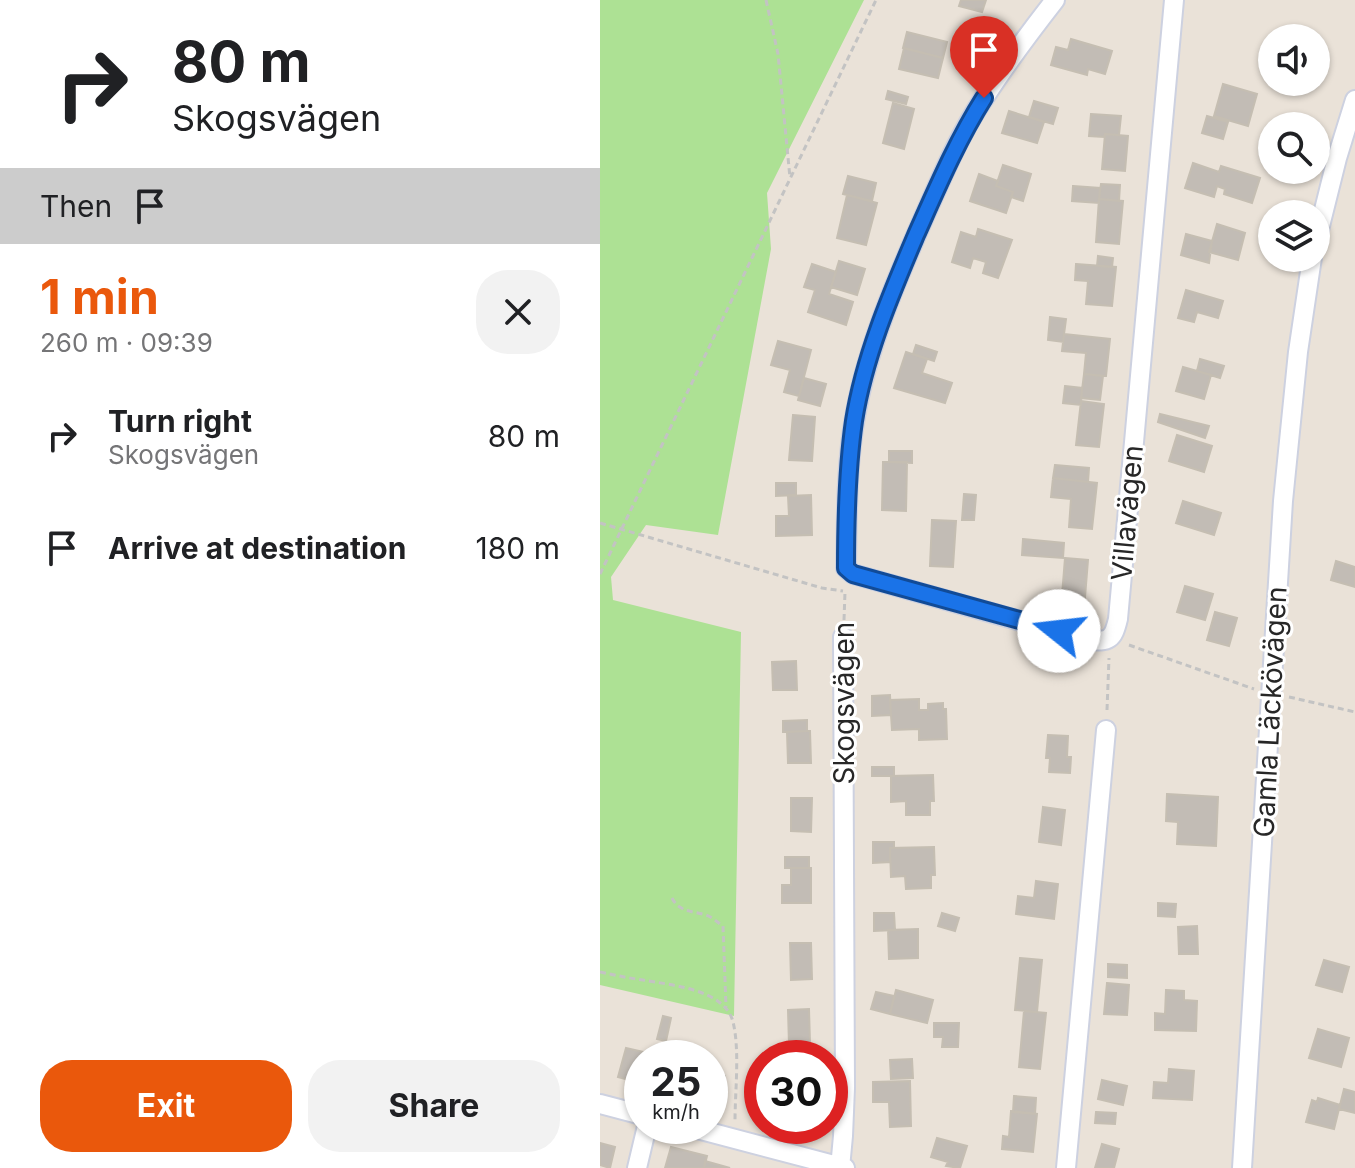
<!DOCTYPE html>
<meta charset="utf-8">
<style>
body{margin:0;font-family:Inter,sans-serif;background:#f2f2f2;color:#202124;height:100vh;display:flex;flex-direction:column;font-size:30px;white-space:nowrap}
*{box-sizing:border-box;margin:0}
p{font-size:26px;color:#757577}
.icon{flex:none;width:44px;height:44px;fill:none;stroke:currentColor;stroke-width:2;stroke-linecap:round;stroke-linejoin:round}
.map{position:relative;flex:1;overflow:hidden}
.sheet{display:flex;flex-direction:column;background:#fff;width:600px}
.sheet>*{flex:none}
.guide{background:#fff;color:#202124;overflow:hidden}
.fabs{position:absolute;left:658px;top:24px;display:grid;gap:16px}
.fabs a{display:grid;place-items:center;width:72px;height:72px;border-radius:50%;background:#fff;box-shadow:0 2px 6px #0004;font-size:40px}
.speed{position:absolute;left:24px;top:1040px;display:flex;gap:16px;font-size:40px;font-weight:700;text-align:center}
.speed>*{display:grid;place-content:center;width:104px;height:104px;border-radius:50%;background:#fff;box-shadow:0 2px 6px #0004;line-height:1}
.speed small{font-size:20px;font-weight:400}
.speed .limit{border:12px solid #d22;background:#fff;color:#111}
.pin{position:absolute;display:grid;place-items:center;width:68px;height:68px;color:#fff;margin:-82px -34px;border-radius:50% 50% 50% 0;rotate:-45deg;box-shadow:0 0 8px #0007}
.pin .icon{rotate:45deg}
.me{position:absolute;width:88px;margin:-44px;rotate:286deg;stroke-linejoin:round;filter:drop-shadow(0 0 6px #0008)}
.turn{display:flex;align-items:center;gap:28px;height:168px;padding:0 40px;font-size:36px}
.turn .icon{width:104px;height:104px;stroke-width:2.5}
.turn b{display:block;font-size:56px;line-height:68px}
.then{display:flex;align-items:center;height:76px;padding:0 40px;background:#0003;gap:16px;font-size:30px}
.round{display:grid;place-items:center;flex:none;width:84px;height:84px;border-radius:32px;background:#f2f2f2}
.summary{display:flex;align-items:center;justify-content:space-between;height:136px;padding:0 40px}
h1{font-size:48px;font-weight:700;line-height:60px;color:#ea580c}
.button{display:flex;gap:16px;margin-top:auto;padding:16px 40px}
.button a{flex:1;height:92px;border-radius:32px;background:#ea580c;color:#fff;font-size:32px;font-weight:700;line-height:92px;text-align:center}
.button a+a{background:#f2f2f2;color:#202124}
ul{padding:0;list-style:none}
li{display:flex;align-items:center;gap:24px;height:112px;padding:0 40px}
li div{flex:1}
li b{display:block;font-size:30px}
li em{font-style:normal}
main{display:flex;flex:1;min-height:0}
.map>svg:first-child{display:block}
</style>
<main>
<section class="sheet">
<div class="guide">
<div class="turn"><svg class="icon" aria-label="right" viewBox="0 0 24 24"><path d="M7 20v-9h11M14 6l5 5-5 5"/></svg><div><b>80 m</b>Skogsvägen</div></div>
<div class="then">Then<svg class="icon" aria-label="arrive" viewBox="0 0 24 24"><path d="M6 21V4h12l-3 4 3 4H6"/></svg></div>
</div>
<div class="summary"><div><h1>1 min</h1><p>260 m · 09:39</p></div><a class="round"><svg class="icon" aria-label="close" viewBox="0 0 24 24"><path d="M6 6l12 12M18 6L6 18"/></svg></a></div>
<ul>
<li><svg class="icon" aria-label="right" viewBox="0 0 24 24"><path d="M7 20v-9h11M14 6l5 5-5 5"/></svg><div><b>Turn right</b><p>Skogsvägen</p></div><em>80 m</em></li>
<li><svg class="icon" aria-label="arrive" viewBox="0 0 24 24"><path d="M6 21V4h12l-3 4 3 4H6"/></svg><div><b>Arrive at destination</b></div><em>180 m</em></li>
</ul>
<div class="button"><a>Exit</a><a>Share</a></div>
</section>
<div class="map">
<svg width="755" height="1168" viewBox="0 0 755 1168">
<rect width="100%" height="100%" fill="#eae2d8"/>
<path fill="#ade194" d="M0,0H264L167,193L171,249L118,535L46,525L11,577L13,600L141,632L134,1016L0,985Z"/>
<path fill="#c2bcb5" stroke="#c5beb2" stroke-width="2" d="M361,0H386L382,12L359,6Z
M307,32L347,42L343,58L303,48Z
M471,39L512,51L505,74L488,69L487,75L451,65L456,47L468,50Z
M304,48L343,58L338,78L299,69Z
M623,84L657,94L648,126L614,116Z
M288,91L308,97L306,104L286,99Z
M434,101L458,108L453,124L429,117Z
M293,103L314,109L304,149L283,143Z
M409,111L444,122L437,143L402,133Z
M491,114L521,116L519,135L505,134L504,137L489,136Z
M607,116L628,122L623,139L602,133Z
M505,134L528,136L525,171L502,169Z
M593,163L619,172L621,166L660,178L652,203L624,194L625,189L617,186L614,197L585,188Z
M403,165L431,174L423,201L411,197L413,192L396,186Z
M379,174L398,181L396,186L413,192L406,213L370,201Z
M248,176L276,183L272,201L243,194Z
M501,184L520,185L519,201L499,199Z
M473,186L500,188L499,203L472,201Z
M247,195L277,203L266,245L237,238Z
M499,199L523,201L519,244L496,242Z
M617,224L645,233L638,260L609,252Z
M378,229L412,240L398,278L383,273L386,262L373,258L370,268L352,262L361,232L376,237Z
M586,234L612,241L609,263L581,255Z
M498,256L513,258L512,267L497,266Z
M239,261L265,269L257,295L231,287Z
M212,264L236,272L229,294L253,302L246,325L208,312L215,290L204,287Z
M476,264L516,267L512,306L486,304L488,281L475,280Z
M586,290L623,301L618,318L597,312L594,322L578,318Z
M450,317L466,319L463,342L448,340Z
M464,334L510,339L506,376L484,374L486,353L462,351Z
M178,341L211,350L199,396L184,392L190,370L171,365Z
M316,345L337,352L334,361L313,354Z
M306,352L327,359L322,373L352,383L345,403L294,388Z
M600,359L624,366L620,378L597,371Z
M583,367L611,375L604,399L576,391Z
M484,374L503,376L500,400L481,398Z
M204,378L226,384L220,406L198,400Z
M465,386L482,388L481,405L463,403Z
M481,401L504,404L499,447L476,445Z
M560,414L609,426L605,438L558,422Z
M193,415L215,417L212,461L189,460Z
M577,435L612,446L604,472L569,461Z
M289,451H312V463L289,462Z
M283,462H307L306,511L282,510Z
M455,465L489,468L488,482L453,478Z
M453,478L497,483L492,529L469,527L471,499L451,497Z
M176,483H196V495L176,496Z
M364,494L376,495L374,520H362Z
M211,495L212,535L176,536V516H189L188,496Z
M583,501L621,513L614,535L576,523Z
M332,520L356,521L353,567L330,566Z
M423,539L464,543L463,558L422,555Z
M465,558L488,560L484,610L461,608Z
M736,561L755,567V587L731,580Z
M585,586L613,594L605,620L577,612Z
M615,612L637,618L629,646L607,640Z
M196,661L197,690H173L172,662Z
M290,695L291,715L272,716V696Z
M319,699V710H328V704L343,703V709H346L347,739L319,740V729L292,730L290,700Z
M207,720V731L183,732V721Z
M207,731H210L211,763H188L187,732Z
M448,735L468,736L467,757H471L470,773L449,772L450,758H446Z
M272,767H294V776H272Z
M333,775L334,801H330V815H306V801L291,802V776Z
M567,794L618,797L616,846L577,844L578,822L566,821Z
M191,798H212L211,832L191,831Z
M443,807L465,810L461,845L439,842Z
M273,842H294V848H290V862L273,863Z
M334,847L335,875H331V888L306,889L305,876L291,877L290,848Z
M185,857H209V868H185Z
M191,868H211V903H182V885H191Z
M436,881L458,884L454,919L416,914L418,896L434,898Z
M558,903L576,904L575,917L558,916Z
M274,913H294L295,930L274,931Z
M342,913L359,918L355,931L338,926Z
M597,926L598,954H579L578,927Z
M318,929V958L289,959L288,930Z
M190,943H211L212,979L191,980Z
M420,958L442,960L437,1012L415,1010Z
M724,960L749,967L742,992L716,985Z
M508,964L527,965V978L508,977Z
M507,983L529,985L527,1015L504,1014Z
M296,990L333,1000L327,1023L290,1014Z
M566,990L584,991V1000L597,1001L596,1031L555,1030V1013L565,1014Z
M276,992L294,996L290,1014L271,1009Z
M209,1009L210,1044L189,1045L188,1010Z
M424,1011L446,1013L440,1069L419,1067Z
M63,1016L71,1018L66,1041L57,1039Z
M334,1023H359L358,1047H342L343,1037H334Z
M718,1029L749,1038L741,1067L709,1058Z
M26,1048L48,1053L47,1058H42L40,1083L18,1077Z
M312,1059L313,1078L291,1079L290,1060Z
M569,1069L594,1071L592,1100L553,1098L554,1082L568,1083Z
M112,1076H125V1095L113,1096Z
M502,1080L527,1086L523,1105L498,1099Z
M310,1081L311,1126L290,1127L289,1102H273V1082Z
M744,1089L755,1092V1113L739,1109Z
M414,1096L436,1098L435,1114L413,1112Z
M718,1098L740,1105L734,1129L706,1122L712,1100L717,1102Z
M411,1111L437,1114L433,1152L402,1149L403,1136L409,1137Z
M496,1112L516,1113L515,1124L495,1123Z
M337,1138L367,1146L360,1168L346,1166L348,1162L331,1157Z
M0,1143L15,1147L10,1168L0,1165Z
M502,1144L519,1149L514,1168H495Z
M71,1147L107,1156L104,1168H65Z
M105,1161L130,1168H104Z"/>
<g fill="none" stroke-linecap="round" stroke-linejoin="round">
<defs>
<path id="minor" d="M455,0C430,32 406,64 384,98C359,135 342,177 324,217C296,281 267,348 255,417C246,467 247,518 246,568L253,574L488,640C509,642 513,640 518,619L574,0
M716,242L737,158L755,100
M0,1104L42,1115
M86,1126L245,1168
M37,1168L47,1126
M240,1168L243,1136L245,1088L243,637
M466,1168L506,730
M642,1168L683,501L698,352L712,258"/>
</defs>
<use href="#minor" stroke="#cdd1e0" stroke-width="22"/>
<path stroke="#c3c3c3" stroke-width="3" stroke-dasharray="6 4" stroke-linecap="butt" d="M166,0L178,54L190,178
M0,523L222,588L243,591
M0,574L276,0
M244,620L245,592
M529,645L654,689
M689,697L755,712
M507,710L509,658
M72,898C79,912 92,911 106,915C112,917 117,922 123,926L126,1007
M0,972C14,975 28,978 43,980C70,985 125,989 133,1022C140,1050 135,1092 135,1121"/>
<use href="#minor" stroke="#fff" stroke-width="18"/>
</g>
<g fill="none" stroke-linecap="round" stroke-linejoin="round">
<defs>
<path id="route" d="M384,98C357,141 337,188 316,235C291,294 264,357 254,421C247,470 246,519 246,568L253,574L459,631"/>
</defs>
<use href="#route" stroke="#114b97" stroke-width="20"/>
<use href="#route" stroke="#1a73e8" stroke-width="14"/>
</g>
<g text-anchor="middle" stroke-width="6" stroke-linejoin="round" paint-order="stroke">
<g font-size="28" fill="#272727" stroke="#fff">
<text transform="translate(527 513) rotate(-85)" y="10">Villavägen</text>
<text transform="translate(244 703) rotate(-90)" y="10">Skogsvägen</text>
<text transform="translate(670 712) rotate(-87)" y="10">Gamla Läckövägen</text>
</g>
</g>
</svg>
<div class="fabs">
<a><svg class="icon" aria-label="sound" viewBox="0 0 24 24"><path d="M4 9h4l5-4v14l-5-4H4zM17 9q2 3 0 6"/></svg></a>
<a><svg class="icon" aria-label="search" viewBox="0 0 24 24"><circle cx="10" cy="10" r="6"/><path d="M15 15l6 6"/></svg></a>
<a><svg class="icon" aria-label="layers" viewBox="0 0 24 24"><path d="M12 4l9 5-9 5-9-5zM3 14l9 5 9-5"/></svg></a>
</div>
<div class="speed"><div>25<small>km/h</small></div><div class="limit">30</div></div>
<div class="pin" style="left:384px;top:98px;background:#d93025"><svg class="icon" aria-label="arrive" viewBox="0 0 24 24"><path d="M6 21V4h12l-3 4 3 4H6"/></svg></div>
<svg class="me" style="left:459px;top:631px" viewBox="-20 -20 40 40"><circle r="19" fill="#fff"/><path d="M0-13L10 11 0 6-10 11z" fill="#1a73e8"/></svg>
</div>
</main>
